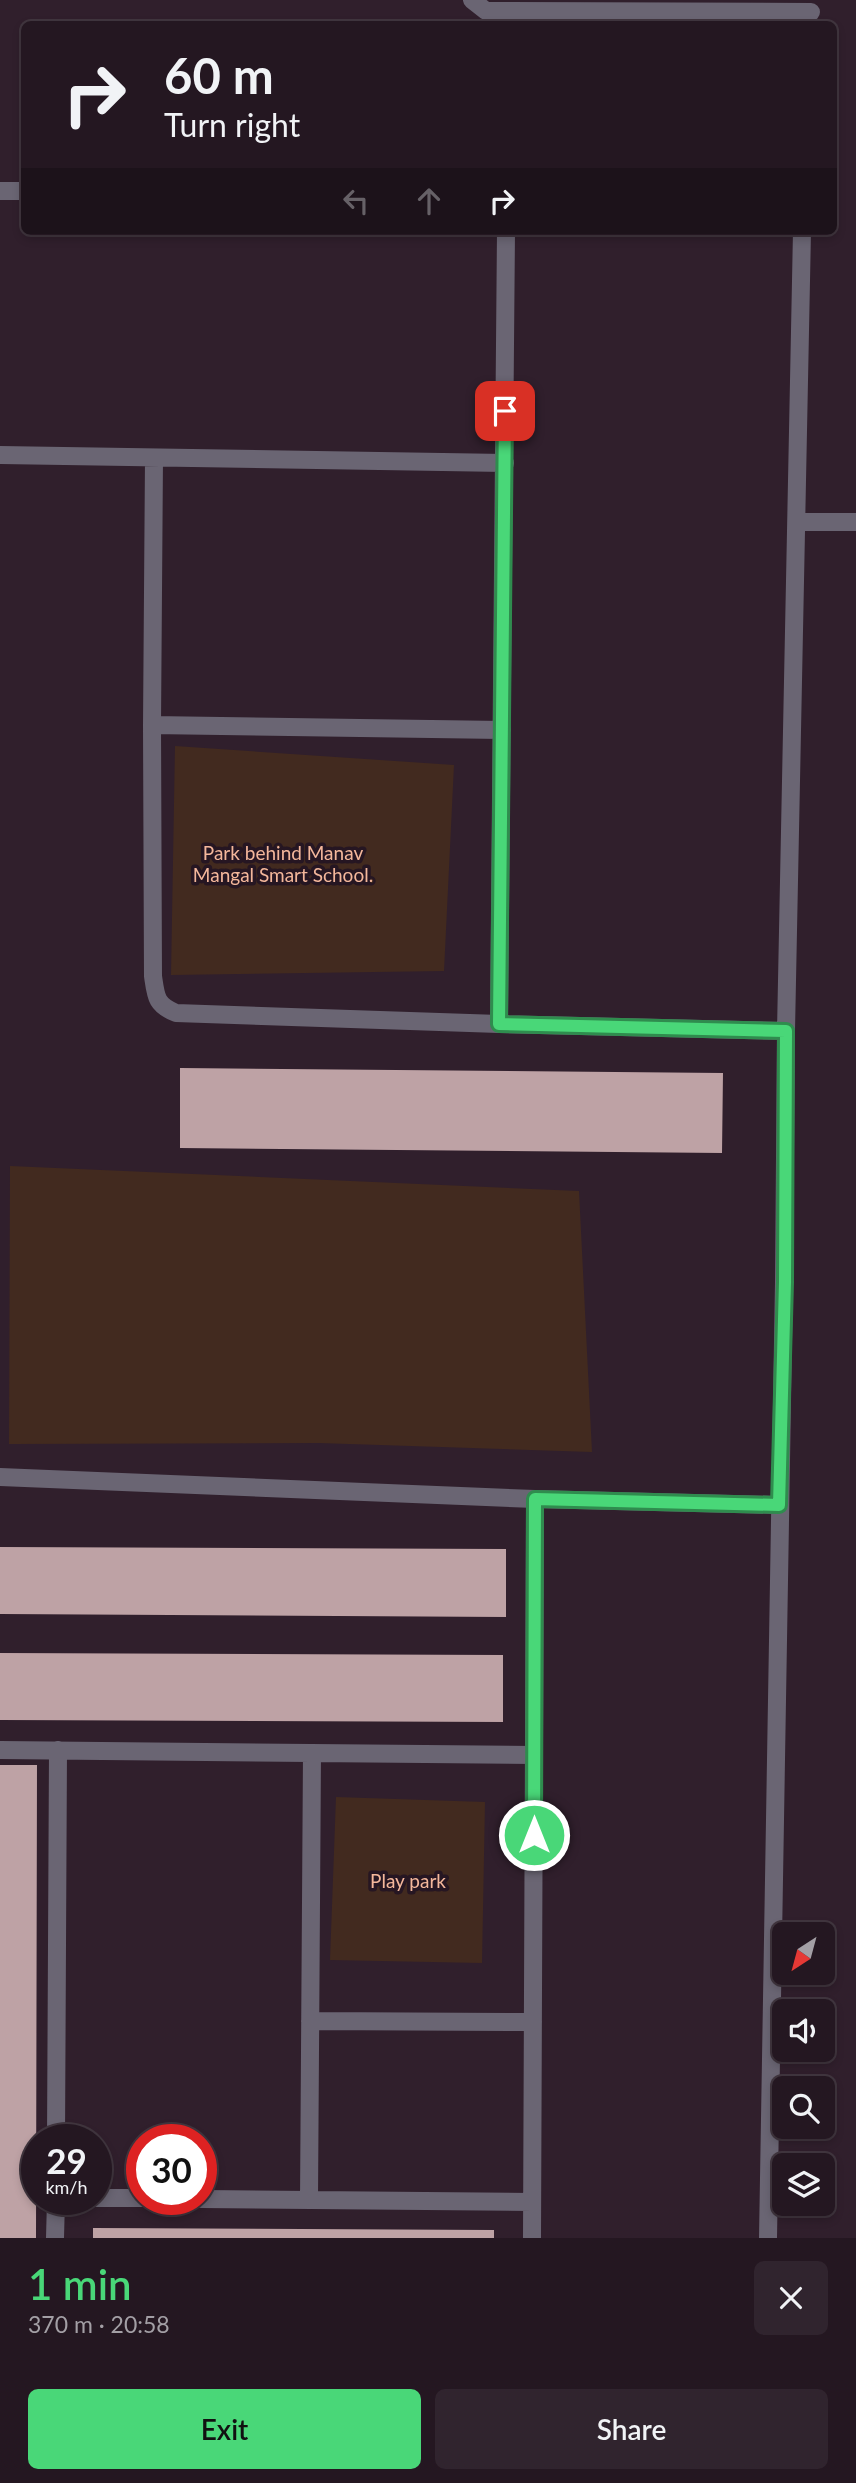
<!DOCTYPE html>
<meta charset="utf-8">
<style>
body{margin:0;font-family:Lato,sans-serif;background:#30242e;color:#f1f3f6;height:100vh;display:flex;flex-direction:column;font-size:26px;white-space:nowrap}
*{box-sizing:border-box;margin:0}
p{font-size:23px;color:#a39fa5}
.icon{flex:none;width:38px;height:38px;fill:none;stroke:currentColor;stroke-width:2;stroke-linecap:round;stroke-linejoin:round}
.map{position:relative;height:2238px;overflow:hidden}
.panel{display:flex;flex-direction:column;background:#241721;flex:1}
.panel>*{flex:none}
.banner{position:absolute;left:21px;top:21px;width:816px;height:214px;border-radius:10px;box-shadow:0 4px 10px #0003,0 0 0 2px #41363f;background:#241721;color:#f1f3f6;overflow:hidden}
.needle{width:46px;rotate:216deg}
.fabs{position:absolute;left:772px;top:1922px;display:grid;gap:14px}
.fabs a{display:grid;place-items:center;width:63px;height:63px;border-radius:10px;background:#241721;box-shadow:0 4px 10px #0003,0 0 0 2px #41363f;font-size:35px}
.speed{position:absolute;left:21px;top:2124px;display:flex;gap:14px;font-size:35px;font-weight:700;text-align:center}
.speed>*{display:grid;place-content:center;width:91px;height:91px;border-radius:50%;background:#241721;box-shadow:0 4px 10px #0003,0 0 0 2px #41363f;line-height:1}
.speed small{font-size:18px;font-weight:400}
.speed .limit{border:10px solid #d22;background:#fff;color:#111}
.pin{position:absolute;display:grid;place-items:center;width:60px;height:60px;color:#fff;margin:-30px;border-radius:14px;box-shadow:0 4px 10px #0006}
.me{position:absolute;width:77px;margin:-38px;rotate:0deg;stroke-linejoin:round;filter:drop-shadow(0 0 5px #0008)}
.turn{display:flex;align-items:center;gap:24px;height:147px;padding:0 28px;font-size:32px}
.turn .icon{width:91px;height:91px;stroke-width:2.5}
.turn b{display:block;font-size:49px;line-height:60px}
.lanes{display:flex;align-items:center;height:66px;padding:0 28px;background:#0003;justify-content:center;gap:35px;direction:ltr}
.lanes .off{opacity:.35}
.round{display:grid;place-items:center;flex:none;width:74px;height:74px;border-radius:10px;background:#30242e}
.summary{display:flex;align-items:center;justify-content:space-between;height:119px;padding:0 28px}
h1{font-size:42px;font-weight:600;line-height:52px;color:#49d778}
.button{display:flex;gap:14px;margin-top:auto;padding:14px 28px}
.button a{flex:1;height:80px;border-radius:10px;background:#49d778;color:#111;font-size:28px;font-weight:600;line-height:80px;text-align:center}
.button a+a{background:#30242e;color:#f1f3f6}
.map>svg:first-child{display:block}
</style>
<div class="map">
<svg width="856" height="2238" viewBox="0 0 856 2238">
<rect width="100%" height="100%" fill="#301f2c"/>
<path fill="#422a1f" d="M175,746L454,765L444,971L171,975Z
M10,1166L579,1191L592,1452L319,1443L9,1444Z
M336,1797L485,1802L482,1963L330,1960Z"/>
<path fill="#bea2a5" d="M180,1068L723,1073L722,1153L180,1148Z
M0,1547L506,1549V1617L0,1614Z
M0,1653L503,1655V1722L0,1720Z
M0,1765H37L36,2238H0Z
M93,2228L494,2230V2238H93Z"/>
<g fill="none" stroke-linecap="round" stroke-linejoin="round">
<path stroke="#6a6573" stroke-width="18" d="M472,0L486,11L811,12
M0,191H24
M0,455L505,463
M154,458L152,725L153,976C156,997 156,1005 176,1013L499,1024L786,1031
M798,522H856
M152,725L502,730
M499,1024L506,231
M0,1477L535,1499L779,1505
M0,1750L534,1755
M310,2021L533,2022
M56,2140L58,1750
M96,2198H142
M201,2199L532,2202
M309,2200L312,1753
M55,2238L56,2200
M532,2238L535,1499
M768,2238L784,1282L786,1031L802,231"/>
</g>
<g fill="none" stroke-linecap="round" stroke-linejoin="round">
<defs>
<path id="route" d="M505,411L499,1024L786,1031L785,1282L779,1505L535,1499L534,1835"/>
</defs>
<use href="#route" stroke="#2f8c4e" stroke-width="18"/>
<use href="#route" stroke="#49d778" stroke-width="12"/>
</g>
<g text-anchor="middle" stroke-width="7" stroke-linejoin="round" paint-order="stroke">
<g font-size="19" fill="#f4b79b" stroke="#261622">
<text x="283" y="860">Park behind Manav<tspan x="283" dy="22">Mangal Smart School.</tspan></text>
<text x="408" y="1888">Play park</text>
</g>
</g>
</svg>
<div class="fabs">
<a><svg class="needle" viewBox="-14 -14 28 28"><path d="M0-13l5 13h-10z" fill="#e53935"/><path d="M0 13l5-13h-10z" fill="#a39fa5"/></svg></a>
<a><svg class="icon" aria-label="sound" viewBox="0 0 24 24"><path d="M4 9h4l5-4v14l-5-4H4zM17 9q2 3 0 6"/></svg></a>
<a><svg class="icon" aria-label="search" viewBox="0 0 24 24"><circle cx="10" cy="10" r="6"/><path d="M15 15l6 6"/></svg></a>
<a><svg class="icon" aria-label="layers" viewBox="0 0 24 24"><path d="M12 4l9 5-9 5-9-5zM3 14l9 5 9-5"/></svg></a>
</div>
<div class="speed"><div>29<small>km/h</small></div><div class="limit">30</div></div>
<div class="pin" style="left:505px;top:411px;background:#d93025"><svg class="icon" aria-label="arrive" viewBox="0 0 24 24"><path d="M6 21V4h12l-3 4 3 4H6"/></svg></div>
<svg class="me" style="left:534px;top:1835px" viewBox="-20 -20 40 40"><circle r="17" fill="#49d778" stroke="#fff" stroke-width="3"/><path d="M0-11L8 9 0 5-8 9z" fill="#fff"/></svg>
<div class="banner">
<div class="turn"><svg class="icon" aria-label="right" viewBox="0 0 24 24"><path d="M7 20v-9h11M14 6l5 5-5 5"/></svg><div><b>60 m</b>Turn right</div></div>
<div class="lanes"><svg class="icon off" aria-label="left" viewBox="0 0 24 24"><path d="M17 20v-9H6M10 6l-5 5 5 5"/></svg><svg class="icon off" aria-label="ahead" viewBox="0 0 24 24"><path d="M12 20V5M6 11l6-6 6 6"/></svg><svg class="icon" aria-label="right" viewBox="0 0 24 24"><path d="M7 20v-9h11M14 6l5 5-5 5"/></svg></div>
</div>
</div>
<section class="panel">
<div class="summary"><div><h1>1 min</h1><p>370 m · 20:58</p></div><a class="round"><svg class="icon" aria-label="close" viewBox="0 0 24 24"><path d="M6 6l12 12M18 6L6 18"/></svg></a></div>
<div class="button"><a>Exit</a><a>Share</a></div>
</section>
